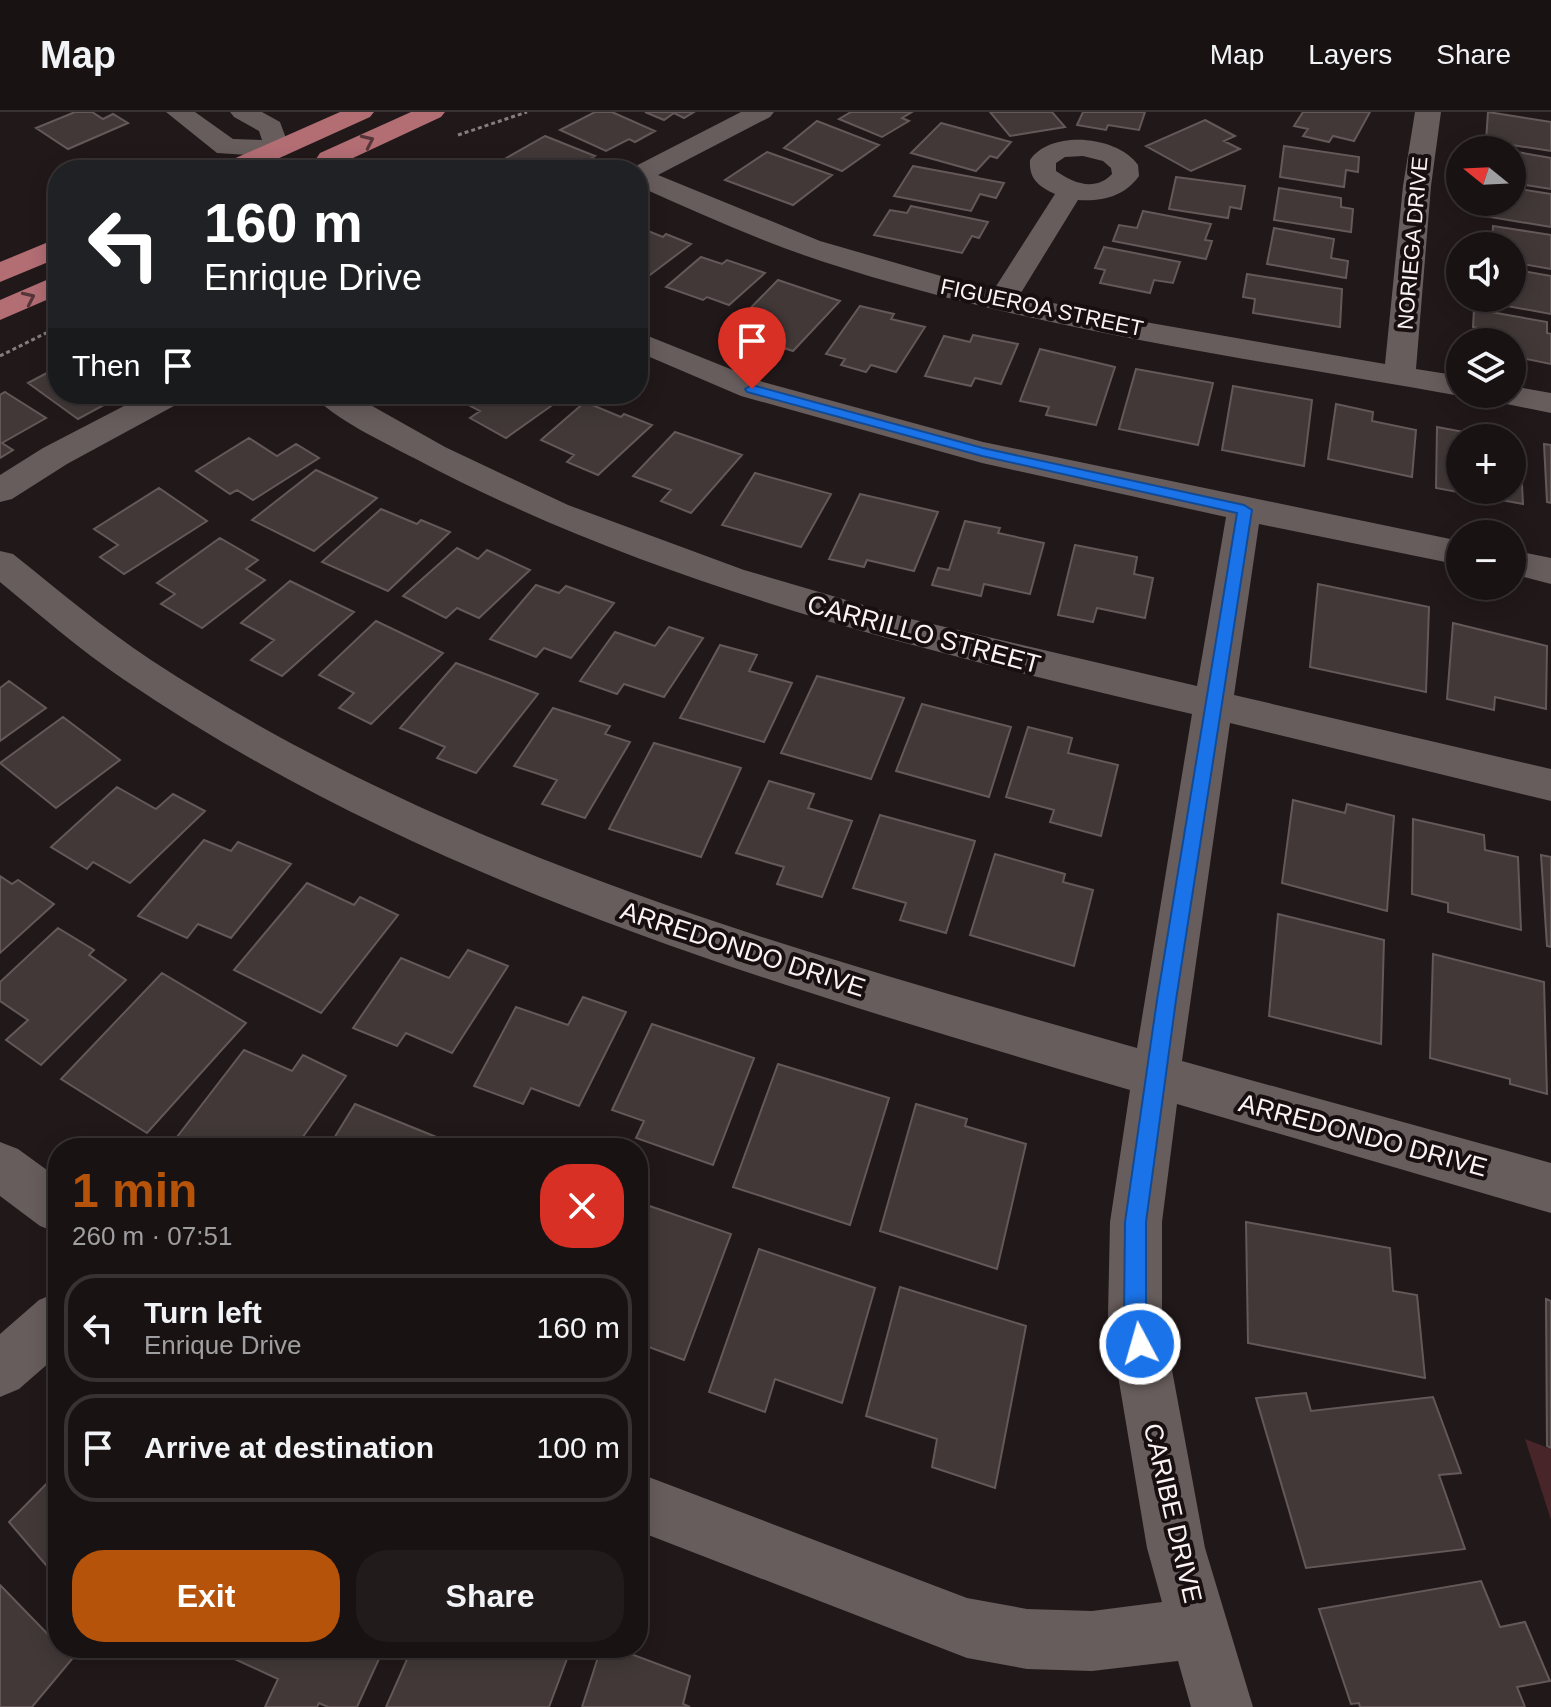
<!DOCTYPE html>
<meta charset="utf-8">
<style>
body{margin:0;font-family:Arial,sans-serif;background:#221b1c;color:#f1f3f6;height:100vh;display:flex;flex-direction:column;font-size:30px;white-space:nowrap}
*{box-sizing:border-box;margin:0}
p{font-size:26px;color:#9f9ea0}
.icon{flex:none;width:44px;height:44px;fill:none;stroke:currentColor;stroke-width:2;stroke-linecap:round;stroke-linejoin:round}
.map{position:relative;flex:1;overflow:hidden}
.sheet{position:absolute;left:48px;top:1026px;width:600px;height:520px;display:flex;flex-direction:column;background:#191213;border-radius:32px;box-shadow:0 4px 20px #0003,0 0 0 2px #373233}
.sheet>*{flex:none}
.hud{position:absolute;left:48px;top:48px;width:600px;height:244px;border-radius:32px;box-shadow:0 4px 20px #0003,0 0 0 2px #373233;background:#202124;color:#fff;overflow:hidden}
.needle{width:52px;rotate:288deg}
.tools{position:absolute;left:1446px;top:24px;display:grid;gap:16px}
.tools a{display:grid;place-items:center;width:80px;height:80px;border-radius:50%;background:#191213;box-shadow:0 4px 20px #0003,0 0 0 2px #373233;font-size:40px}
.pin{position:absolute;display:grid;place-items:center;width:68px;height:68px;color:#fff;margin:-82px -34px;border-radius:50% 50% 50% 0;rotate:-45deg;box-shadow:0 0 8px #0007}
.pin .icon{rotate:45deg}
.me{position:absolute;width:88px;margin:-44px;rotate:354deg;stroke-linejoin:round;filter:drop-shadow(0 0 6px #0008)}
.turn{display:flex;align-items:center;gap:28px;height:168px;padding:0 24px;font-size:36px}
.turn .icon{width:104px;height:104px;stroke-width:2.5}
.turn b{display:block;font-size:56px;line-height:68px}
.then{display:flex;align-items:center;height:76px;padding:0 24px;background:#0003;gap:16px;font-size:30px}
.round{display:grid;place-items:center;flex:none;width:84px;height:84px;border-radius:32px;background:#221b1c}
.summary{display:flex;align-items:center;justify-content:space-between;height:136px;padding:0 24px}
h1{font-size:48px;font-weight:800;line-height:60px;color:#b45309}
.action{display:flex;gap:16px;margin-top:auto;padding:16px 24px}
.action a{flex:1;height:92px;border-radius:32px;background:#b45309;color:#fff;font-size:32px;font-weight:800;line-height:92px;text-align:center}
.action a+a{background:#221b1c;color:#f1f3f6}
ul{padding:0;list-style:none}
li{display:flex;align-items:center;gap:24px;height:108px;margin:0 16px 12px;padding:0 8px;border:4px solid #373233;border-radius:32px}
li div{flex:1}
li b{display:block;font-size:30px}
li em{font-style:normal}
header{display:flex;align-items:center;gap:48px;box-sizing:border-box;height:112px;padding:0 40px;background:#191213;border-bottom:2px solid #373233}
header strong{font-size:38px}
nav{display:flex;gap:44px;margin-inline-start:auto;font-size:28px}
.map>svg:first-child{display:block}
</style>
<header>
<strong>Map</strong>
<nav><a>Map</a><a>Layers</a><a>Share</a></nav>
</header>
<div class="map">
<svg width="1551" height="1595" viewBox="0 0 1551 1595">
<rect width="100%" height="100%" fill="#211819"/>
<path fill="#472528" d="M1525,1327L1551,1337V1408Z"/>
<path fill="#423838" stroke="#645859" stroke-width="2" d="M75,0H92L103,7L113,2L128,11L68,37L36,16Z
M595,0H612L655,19L635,30L629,27L606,39L560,18Z
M645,0H694L684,6L674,1L664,8Z
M851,0H912L902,6L909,9L882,25L839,7Z
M990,0H1052L1065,15L1010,24Z
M1083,0H1145L1139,18L1108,13L1106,18L1077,13Z
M1303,0H1370L1354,29L1333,24L1329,30L1303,24L1308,17L1294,14Z
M1488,0L1551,10V39L1486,29Z
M1205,8L1235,24L1224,29L1240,37L1191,59L1146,34Z
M817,9L879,33L842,59L784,36Z
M941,11L1011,30L997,46L990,44L976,59L911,41Z
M545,24L595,44L572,58H522L501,49Z
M1284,34L1359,45L1358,60L1346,58L1344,75L1280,65Z
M1512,39L1551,46V77L1512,71Z
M767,40L832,63L793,93L725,68Z
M913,54L1004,71L996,86L980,82L971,99L894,84Z
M1176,65L1245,74L1241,97L1230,95L1228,106L1169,97Z
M1279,76L1341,86V95L1353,97L1351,120L1274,108Z
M1512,76L1551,82V115L1478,103V90H1512Z
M911,94L988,110L979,126L972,124L962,141L874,123L890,98L907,101Z
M1143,99L1211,112L1205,128L1212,129L1206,147L1113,129L1119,113L1137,116Z
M1493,114L1551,123V157L1512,150V134H1475V128L1492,131Z
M638,115L663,125L666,122L691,132L642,169L638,168Z
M1274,116L1334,127L1331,146L1348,149L1346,166L1267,152Z
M1104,135L1180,150L1173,171L1154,168L1150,181L1100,171L1105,158L1095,156Z
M701,145L722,152L727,148L765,161L729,193L707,185L703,188L666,175Z
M1512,157L1551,164V202L1474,188L1512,186Z
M1247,162L1342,177L1340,215L1253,201L1255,187L1243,185Z
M778,168L840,189L793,239L729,218Z
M860,194L894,202L891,207L925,215L896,260L871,253L866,260L841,253L845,247L826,242Z
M1474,197L1547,210V221L1551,222V252L1512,244V230H1492V218L1473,215Z
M973,223L1018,232L1001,272L975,266L971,274L925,264L944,224L970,230Z
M1040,237L1115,255L1096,313L1046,303L1049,295L1020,289Z
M58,255V282H124L78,307L28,271Z
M1136,257L1213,271L1198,333L1119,317Z
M1233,274L1312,288L1304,354L1222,338Z
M5,280L46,306L2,331L13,338L0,346V283Z
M471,282H551L561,287L506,326L470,306L480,299L461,289Z
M585,290L621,305L624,302L652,313L598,363L567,350L574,343L541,328Z
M1336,292L1373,300L1372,309L1416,318L1412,365L1328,347Z
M1437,315L1475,322V326H1460V378H1512V333L1520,334L1523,392L1436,376Z
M675,320L742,343L691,401L661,389L671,378L633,364Z
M249,326L277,344L296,332L319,346L253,388L237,378L230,382L196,359Z
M1544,332L1551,333V391L1547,390Z
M316,358L377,386L314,439L252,408Z
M755,361L831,382L801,435L722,413Z
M159,376L207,409L124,462L100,445L118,433L94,417Z
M860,382L938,400L914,459L867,448L864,455L829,447Z
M381,397L417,412L421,408L450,420L388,479L322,450Z
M965,409L1000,416L998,421L1044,431L1030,482L984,472L981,484L932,473L938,456L949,458Z
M220,426L258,448L246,457L265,468L202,516L161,492L175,482L157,471Z
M1075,433L1137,445L1134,462L1153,466L1145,506L1097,496L1093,510L1058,503Z
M457,436L478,447L487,438L530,458L479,506L457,496L446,506L403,484Z
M290,469L354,500L282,564L251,548L274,528L241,511Z
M1318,472L1429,495L1426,580L1310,555Z
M536,473L559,481L566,474L614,491L571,546L544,536L536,545L490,527Z
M376,509L443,541L371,612L339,596L354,581L319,563Z
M1453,511L1547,534L1546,597L1495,585L1494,598L1447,587Z
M669,515L703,526L664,585L624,572L617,582L580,569L615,520L655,534Z
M720,533L757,543L749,559L792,571L764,630L680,606Z
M456,551L538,582L476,661L437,646L445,635L400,616Z
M817,564L904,586L871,667L781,641Z
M9,569L46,596L0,629V576Z
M922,592L1011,615L989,685L896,659Z
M553,596L610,614L605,622L630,630L585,706L542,692L557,668L514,654Z
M63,605L120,648L56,696L0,651Z
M1028,615L1072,626L1068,641L1118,653L1101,724L1050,710L1054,698L1006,685Z
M654,631L741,656L701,745L609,717Z
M769,669L814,682L808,696L852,709L822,785L777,772L784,755L736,741Z
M117,675L156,697L173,682L205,699L130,771L93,750L87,757L51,735Z
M1293,688L1345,701L1347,692L1394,704L1387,799L1282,771Z
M880,703L975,729L946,821L900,808L906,791L853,776Z
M1413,707L1484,723L1485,738L1518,745L1521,818L1448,800V791L1412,782Z
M204,728L231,739L238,730L291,752L231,826L198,812L187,826L138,804Z
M995,742L1065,762L1063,770L1093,778L1074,854L970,823Z
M1541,743L1551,745V835L1547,834Z
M0,764L12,772L18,768L54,792L0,841Z
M307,771L354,793L360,785L398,803L321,901L234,858Z
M1278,802L1384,828L1381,932L1269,904Z
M58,816L94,838L89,843L126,868L41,953L6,928L28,908L0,889V870Z
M468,838L508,854L452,941L406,921L397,934L353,916L401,846L449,866Z
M1433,842L1544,870L1547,982L1510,972V967L1430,946Z
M162,861L246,911L147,1021L61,967Z
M583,885L626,900L579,994L531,976L523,992L474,974L516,895L568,913Z
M652,912L754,946L713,1053L636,1026L644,1009L612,998Z
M244,938L292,959L303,943L346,964L295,1036H236L229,1032L227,1036L170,1034Z
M778,952L889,986L850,1113L733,1075Z
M355,992L461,1035L328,1036Z
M916,992L967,1007L965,1014L1026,1032L997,1157L880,1119Z
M638,1090L731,1122L684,1248L638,1231Z
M1246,1110L1390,1136L1393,1179L1417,1183L1425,1266L1248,1231Z
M759,1137L875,1176L842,1291L775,1267L765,1300L709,1280Z
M900,1175L1026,1214L995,1376L932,1355L937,1327L866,1304Z
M1546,1187L1551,1189V1336L1547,1334Z
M1306,1281L1311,1299L1433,1285L1461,1361L1439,1363L1465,1437L1306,1456L1256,1286Z
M58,1360V1467L9,1410Z
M1481,1469L1500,1515L1525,1510L1550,1569L1517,1575L1525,1595H1360L1359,1591L1351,1592L1319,1497Z
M0,1473L72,1547L32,1595H0Z
M232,1536H384L357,1595H328L319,1591L317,1595H265L278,1567L228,1544Z
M412,1536H571L549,1595H386Z
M601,1536H615L690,1564L683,1592L690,1595H582Z"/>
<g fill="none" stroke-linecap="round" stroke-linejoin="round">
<path stroke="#857d7e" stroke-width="3" stroke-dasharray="4 3" stroke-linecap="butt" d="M458,23L527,0
M0,244L58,215"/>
<path fill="#685d5d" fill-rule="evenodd" d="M166,0H195L233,27L262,28L259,19L234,5L230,0H262L280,10L290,37L286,43L277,45L217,41Z
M741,0H774L770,5L658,63L820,129L993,179L1055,82C1038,74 1029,67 1030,48C1051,17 1118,24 1138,53L1139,64C1125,84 1102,90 1078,88L1019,184L1145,210L1385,252L1403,74L1415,0H1441L1431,74L1416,257L1460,264V282H1467L1460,284C1247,246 1030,217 824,150C760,129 699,101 638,74V58H628ZM1083,44L1103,49L1111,56L1112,62C1095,80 1073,71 1056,59V51L1065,45Z
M312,47L352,52L356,58H301L299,55L303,49Z
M638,220L763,270L983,330L1460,429V453L1259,412L1234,583L1551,657V689L1230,611L1182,949L1551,1051V1101L1177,992L1162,1110V1204L1205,1436L1253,1595H1191L1178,1549L1092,1559L1027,1557L967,1546L638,1419V1361L967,1486L1027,1497L1092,1499L1162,1490L1147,1436L1108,1204L1110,1110L1130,978C782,875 427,774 123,567C80,538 40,503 0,470V439L13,442C58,478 103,516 151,548C454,746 793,838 1137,936L1192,602C925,539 659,476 414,346C389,333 328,304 313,282H351L445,335L568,393L744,458L911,507L1197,574L1226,405L982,351L741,284L638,240Z
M1512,274L1551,281V301L1492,289L1487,282H1512Z
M147,282H188L183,289L67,352L12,387L0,390V363L43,336Z
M1512,438L1551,446V472L1512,462Z
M0,1030L18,1037L58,1066V1121L40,1114L0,1084Z
M58,1180V1243L19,1277L0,1285V1222L39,1188Z"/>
<path fill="#b36e74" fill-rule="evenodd" d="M340,0H374L370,5L253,58H218L222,52Z
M411,0H445L441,5L338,53H320L316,47L320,41Z
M58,126V146L0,170V150Z
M58,163V183L0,208V188Z"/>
</g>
<defs><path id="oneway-chevron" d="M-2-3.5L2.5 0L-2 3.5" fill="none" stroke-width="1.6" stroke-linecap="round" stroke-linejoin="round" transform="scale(2)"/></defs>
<g stroke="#563538">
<use href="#oneway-chevron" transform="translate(368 29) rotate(-25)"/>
<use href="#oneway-chevron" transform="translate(29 186) rotate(-25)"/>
</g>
<path fill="#1a73e8" stroke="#114b97" stroke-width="2" d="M752,273L983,336L1244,393L1252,398L1176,888L1146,1110V1204L1151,1232L1148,1240L1140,1244L1132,1240L1124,1204L1125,1110L1157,888L1237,401L982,344L747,280L745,277Z"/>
<g text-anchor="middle" stroke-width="8" stroke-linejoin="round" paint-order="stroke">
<g font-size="22" fill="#faf3f3" stroke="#180f10">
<text transform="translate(1412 131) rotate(-85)" y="8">NORIEGA DRIVE</text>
<text transform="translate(1042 195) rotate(12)" y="8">FIGUEROA STREET</text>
</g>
<g font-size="26" fill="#faf3f3" stroke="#180f10">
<text transform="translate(924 522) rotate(15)" y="9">CARRILLO STREET</text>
<text transform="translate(743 837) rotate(18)" y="9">ARREDONDO DRIVE</text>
<text transform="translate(1363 1023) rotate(15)" y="9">ARREDONDO DRIVE</text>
<text transform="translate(1173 1401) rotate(77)" y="9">CARIBE DRIVE</text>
</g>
</g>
</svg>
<div class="tools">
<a><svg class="needle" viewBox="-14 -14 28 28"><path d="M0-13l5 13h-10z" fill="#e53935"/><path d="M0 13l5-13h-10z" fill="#9f9ea0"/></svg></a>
<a><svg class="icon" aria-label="sound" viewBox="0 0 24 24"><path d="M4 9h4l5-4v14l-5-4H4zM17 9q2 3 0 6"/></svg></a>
<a><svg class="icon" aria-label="layers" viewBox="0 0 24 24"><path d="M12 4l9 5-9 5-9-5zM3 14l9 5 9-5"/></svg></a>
<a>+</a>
<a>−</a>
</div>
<div class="pin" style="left:752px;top:277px;background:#d93025"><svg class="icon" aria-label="arrive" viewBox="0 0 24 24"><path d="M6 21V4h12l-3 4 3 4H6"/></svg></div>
<svg class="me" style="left:1140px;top:1232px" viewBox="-20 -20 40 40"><circle r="17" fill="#1a73e8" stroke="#fff" stroke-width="3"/><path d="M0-11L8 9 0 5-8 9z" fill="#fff"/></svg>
<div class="hud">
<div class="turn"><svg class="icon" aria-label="left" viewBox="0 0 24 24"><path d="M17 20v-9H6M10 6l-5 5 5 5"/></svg><div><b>160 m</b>Enrique Drive</div></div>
<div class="then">Then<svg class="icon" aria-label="arrive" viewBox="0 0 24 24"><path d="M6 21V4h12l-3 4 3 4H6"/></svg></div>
</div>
<section class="sheet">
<div class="summary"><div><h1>1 min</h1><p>260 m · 07:51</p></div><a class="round" style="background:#d93025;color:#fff"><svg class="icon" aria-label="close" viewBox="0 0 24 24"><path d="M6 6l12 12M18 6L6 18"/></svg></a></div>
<ul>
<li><svg class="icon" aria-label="left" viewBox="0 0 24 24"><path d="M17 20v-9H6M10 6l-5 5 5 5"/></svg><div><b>Turn left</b><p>Enrique Drive</p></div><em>160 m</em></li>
<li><svg class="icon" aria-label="arrive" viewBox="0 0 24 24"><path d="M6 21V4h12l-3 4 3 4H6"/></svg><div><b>Arrive at destination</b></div><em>100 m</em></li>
</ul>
<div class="action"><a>Exit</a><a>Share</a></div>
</section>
</div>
